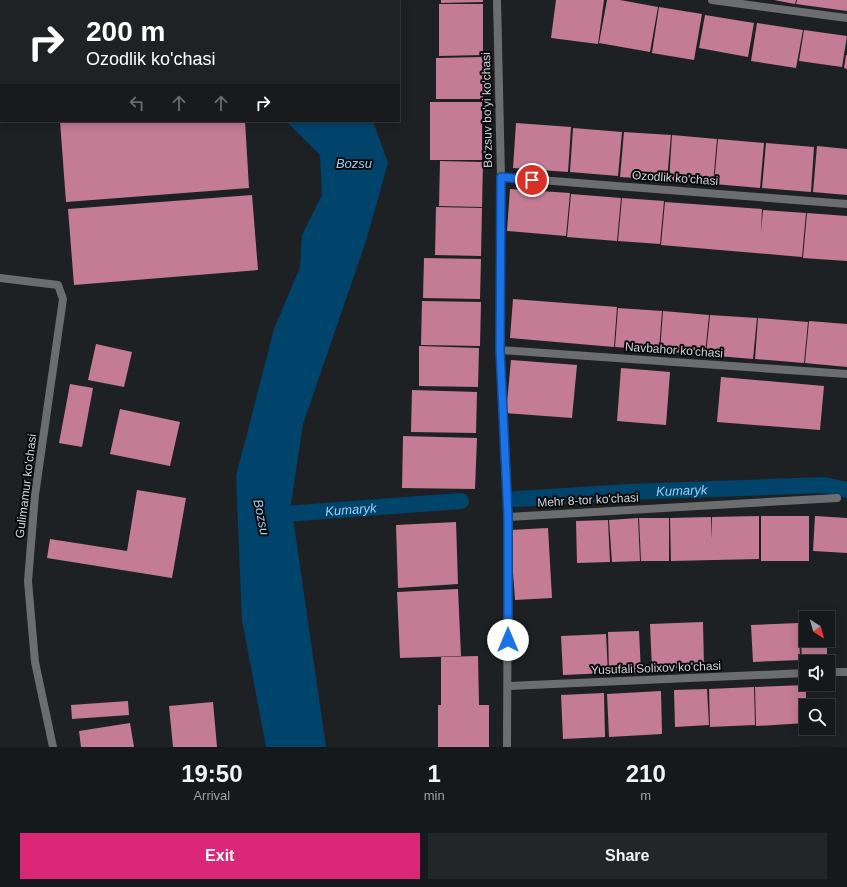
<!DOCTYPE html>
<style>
body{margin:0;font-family:Arial,sans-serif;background:#232628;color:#f1f3f6;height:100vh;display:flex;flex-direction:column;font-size:15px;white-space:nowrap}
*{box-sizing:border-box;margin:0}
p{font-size:13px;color:#9ea0a3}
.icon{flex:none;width:22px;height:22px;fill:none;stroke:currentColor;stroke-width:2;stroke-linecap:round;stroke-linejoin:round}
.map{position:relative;height:747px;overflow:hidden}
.sheet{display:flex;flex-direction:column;background:#16191b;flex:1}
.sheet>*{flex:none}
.hud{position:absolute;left:0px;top:0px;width:400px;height:122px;box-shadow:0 2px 10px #0003,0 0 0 1px #35383a;background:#202124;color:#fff;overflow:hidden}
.needle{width:26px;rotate:143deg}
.fabs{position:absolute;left:799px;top:611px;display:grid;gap:8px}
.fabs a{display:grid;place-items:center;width:36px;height:36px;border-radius:0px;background:#16191b;box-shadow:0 2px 10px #0003,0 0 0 1px #35383a;font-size:20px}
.pin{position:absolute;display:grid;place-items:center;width:34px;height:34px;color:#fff;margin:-17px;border:2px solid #fff;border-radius:50%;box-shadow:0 1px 4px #0007}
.me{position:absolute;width:44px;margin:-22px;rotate:0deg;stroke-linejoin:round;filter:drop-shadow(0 0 3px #0008)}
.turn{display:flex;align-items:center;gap:14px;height:84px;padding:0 20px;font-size:18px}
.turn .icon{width:52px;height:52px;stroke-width:2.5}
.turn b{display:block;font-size:28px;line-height:34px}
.lanes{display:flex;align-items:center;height:38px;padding:0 20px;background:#0003;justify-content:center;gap:20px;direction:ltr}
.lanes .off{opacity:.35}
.eta{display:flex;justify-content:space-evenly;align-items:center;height:68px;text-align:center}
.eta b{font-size:24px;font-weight:800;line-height:28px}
.action{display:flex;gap:8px;margin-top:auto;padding:8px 20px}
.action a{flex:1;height:46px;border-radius:0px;background:#db2777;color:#fff;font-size:16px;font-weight:800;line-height:46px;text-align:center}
.action a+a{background:#232628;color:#f1f3f6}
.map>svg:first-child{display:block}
</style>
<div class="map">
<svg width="847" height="747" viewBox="0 0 847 747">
<rect width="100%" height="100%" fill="#1e2124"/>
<path fill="#00436b" d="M229,0H307L230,1Z
M286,121H373L388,163L366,241L303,424L291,504L326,747H266L242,620L236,476L274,329L300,267L302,235L322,195L320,155Z"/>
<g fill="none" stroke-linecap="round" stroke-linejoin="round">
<g stroke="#00436b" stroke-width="16">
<path id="s1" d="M516,499L628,492L824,485L847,490"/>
<path id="s2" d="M271,515L461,501"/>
</g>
</g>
<path fill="#c37c93" d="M441,0H483V2L441,3Z
M556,0H604L598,44L551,38Z
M607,0H620L658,7L650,52L599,43Z
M774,0H796L795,4Z
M797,0H847V11L796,4Z
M439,4H483V55L439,56Z
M659,7L702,14L694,60L652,53Z
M705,15L754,23L748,57L699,48Z
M757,23L803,30L796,68L751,61Z
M804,30L847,36L842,67L799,61Z
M846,55H847V69L844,68Z
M483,57V99H436V58Z
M430,102H482V160H430Z
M60,121H245L249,188L66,202Z
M516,123L571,127L568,172L513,168Z
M573,128L622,132L618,176L570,172Z
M624,132L671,135L667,180L620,177Z
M672,135L717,139L713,184L669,181Z
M718,139L764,143L760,188L714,184Z
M766,143L814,147L811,192L762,188Z
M817,146L847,149V195L813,192Z
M440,161L483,162L482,207L439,206Z
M510,189L570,193L566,236L507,231Z
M571,194L621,198L617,241L567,237Z
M252,195L258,270L74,285L68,209Z
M622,198L664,201L660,244L618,241Z
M665,202L762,209L761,233L763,210L806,213L802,257L661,245Z
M436,207L482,208L481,256L435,255Z
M807,213L847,216V261L803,258Z
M424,258L481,259L480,299L423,298Z
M513,299L617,307L614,347L510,338Z
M422,301L481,302L480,346L421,345Z
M618,308L662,311L659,350L615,347Z
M663,311L709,315L705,355L660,351Z
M710,315L757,318L753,359L706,355Z
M758,318L808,322L804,363L755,359Z
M809,321L847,324V367L805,363Z
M96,344L132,352L124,387L88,380Z
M419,346L479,348L478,387L419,386Z
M511,360L577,365L572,418L506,413Z
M621,368L670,372L666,425L617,421Z
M721,377L824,386L820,430L717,422Z
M70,384L93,388L82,447L59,443Z
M412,390L477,392L476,433L411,432Z
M120,409L180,422L170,466L110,454Z
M403,436L477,438L475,489L402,488Z
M137,490L186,498L172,578L47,558L50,539L127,551Z
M759,516V559L671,561L670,518L711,517L712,540V517Z
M761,516H809V561H761Z
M815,516L847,518V553L813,551Z
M638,518L640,561L612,562L609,520Z
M639,518H669V561H641Z
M608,520L610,562L577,563L576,521Z
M456,522L458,584L398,588L396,525Z
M548,528L552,598L515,600L510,530Z
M458,589L461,656L400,658L397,592Z
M703,622L704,667L652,669L650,624Z
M800,622H806V640H827V659L802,660Z
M799,623L800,660L753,662L751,625Z
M639,631L641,672L609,674L608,632Z
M606,634L608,673L563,675L561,636Z
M478,656L479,705H489V747H438V705H441V657Z
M806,685V723L756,726L755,687Z
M754,687L755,725L710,727L709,689Z
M707,689L709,725L675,727L674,690Z
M661,691L662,734L609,737L607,694Z
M604,693L605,737L563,739L561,695Z
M128,701L129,715L72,719L71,705Z
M213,702L217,747H173L169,706Z
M130,723L134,747H81L79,731Z"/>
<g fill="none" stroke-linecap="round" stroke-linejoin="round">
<path stroke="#6c6d6f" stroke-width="8" d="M497,0L501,177L500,350L508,517L507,747
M712,0L847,18
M501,177L847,204
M0,278L58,285L63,299L35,495L28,581L35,662L53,747
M500,350L847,374
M508,517L837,498
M828,672H847
M508,686L806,673"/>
</g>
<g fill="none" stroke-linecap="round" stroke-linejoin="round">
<defs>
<path id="route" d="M508,640V516L500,350L501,177L532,180"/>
</defs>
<use href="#route" stroke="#114b97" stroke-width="10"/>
<use href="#route" stroke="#1a73e8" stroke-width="7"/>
</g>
<g text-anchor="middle" stroke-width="4" stroke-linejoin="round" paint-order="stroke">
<g font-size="12" fill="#d2d4d6" stroke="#090a0c">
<text transform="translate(487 110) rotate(-91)" y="4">Bo'zsuv bo'yi ko'chasi</text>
<text transform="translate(675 178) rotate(4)" y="4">Ozodlik ko'chasi</text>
<text transform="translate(674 350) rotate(4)" y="4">Navbahor ko'chasi</text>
<text transform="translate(26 486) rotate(-83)" y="4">Gulimamur ko'chasi</text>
<text transform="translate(588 500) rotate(-3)" y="4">Mehr 8-tor ko'chasi</text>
<text transform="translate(656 668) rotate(-2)" y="4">Yusufali Solixov ko'chasi</text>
</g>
<g font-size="13" font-style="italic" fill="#9fcef4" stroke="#090a0c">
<text x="354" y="168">Bozsu</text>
<text dy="5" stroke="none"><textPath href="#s1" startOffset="166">Kumaryk</textPath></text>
<text dy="5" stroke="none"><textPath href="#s2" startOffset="80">Kumaryk</textPath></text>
<text transform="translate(262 517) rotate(78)" y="5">Bozsu</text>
</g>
</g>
</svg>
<div class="fabs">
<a><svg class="needle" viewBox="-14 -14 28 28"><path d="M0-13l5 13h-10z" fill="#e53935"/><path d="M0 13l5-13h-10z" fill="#9ea0a3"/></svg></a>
<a><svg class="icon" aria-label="sound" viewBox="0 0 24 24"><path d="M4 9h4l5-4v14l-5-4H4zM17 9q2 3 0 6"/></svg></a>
<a><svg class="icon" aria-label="search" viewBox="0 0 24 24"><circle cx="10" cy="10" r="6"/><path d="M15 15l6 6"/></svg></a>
</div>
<div class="pin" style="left:532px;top:180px;background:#d93025"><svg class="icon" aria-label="arrive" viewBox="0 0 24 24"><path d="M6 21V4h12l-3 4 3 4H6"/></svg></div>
<svg class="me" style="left:508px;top:640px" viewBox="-20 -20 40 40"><circle r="19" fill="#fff"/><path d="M0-13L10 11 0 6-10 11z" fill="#1a73e8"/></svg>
<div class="hud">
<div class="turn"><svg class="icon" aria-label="right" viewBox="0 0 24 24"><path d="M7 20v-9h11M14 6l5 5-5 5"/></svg><div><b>200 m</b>Ozodlik ko'chasi</div></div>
<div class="lanes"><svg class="icon off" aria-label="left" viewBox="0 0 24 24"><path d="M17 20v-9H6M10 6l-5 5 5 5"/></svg><svg class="icon off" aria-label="ahead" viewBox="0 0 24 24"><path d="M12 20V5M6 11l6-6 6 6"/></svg><svg class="icon off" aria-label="ahead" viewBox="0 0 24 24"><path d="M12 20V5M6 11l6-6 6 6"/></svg><svg class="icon" aria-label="right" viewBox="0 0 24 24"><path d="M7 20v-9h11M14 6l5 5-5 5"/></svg></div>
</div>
</div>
<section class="sheet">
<div class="eta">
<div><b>19:50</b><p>Arrival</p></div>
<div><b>1</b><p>min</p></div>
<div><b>210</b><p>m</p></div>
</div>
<div class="action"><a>Exit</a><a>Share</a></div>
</section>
